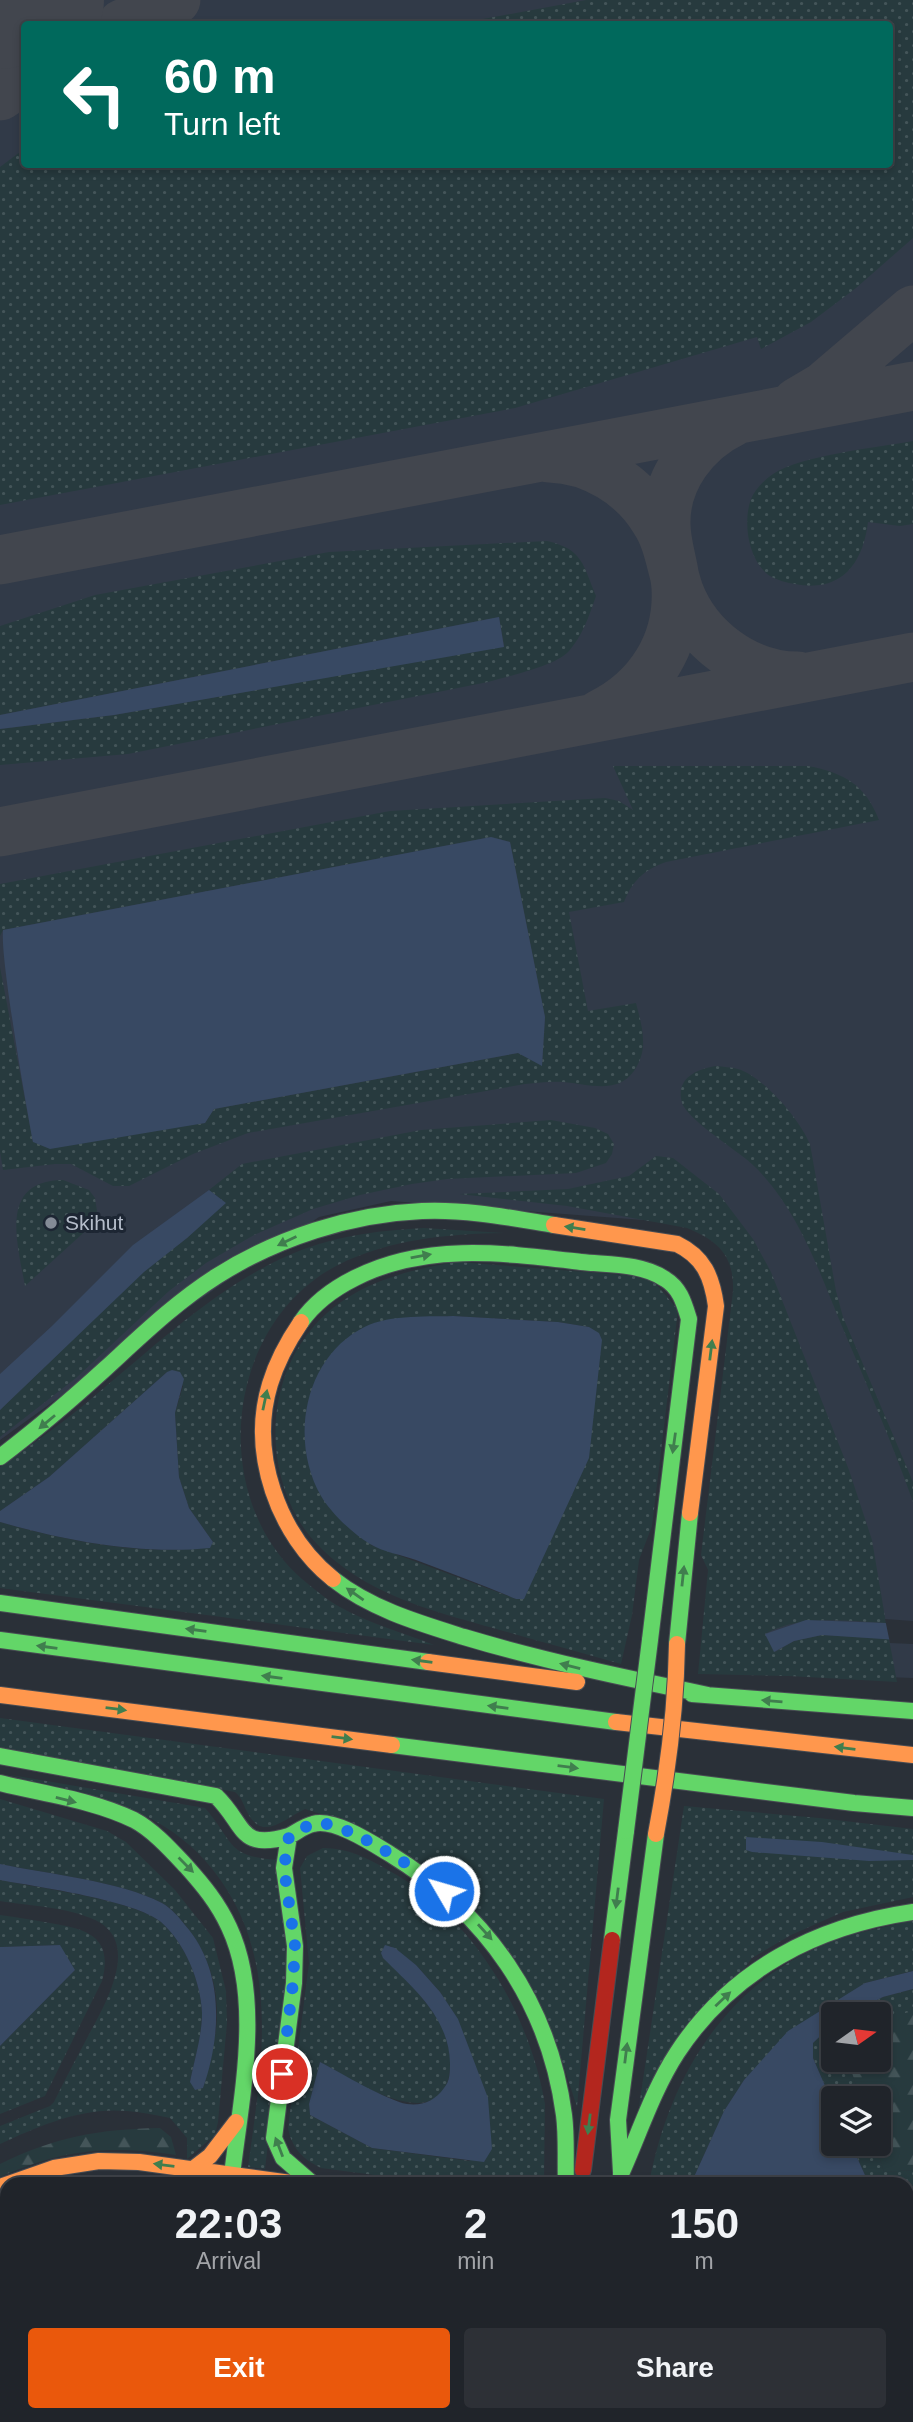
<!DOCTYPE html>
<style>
body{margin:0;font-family:Helvetica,sans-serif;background:#2d3036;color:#f1f3f6;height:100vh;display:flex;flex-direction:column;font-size:26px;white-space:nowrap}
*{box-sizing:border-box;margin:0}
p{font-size:23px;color:#a2a4a8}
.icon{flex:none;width:38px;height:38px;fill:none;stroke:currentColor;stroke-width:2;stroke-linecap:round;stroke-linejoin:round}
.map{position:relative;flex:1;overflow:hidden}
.drawer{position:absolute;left:0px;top:2177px;width:914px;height:245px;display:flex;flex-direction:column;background:#20242a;border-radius:21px 21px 0 0;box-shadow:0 4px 10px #0003,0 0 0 2px #3d4147}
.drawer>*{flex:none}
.guide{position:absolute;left:21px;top:21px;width:872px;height:147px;border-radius:7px;box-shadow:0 4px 10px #0003,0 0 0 2px #3d4147;background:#00695c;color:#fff;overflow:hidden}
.needle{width:46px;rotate:76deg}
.tools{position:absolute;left:821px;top:2002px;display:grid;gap:14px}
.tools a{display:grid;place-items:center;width:70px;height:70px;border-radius:7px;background:#20242a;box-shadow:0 4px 10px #0003,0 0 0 2px #3d4147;font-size:35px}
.pin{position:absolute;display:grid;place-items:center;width:60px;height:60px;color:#fff;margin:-30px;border:4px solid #fff;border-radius:50%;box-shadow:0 2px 7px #0007}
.me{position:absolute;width:77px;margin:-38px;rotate:308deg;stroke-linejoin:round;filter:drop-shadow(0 0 5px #0008)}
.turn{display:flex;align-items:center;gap:24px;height:147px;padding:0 28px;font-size:32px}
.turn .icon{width:91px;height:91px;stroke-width:2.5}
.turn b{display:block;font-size:49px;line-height:60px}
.eta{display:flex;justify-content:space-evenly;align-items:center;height:119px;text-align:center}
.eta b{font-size:42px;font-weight:700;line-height:49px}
.action{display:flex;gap:14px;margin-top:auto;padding:14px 28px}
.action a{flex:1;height:80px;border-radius:7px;background:#ea580c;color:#fff;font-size:28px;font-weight:700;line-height:80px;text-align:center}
.action a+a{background:#2d3036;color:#f1f3f6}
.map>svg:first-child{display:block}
</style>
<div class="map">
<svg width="913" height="2422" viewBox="0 0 913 2422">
<defs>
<pattern id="grass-dots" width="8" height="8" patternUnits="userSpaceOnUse" patternTransform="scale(1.75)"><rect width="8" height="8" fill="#273a3e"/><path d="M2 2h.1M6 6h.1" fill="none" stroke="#445559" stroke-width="1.8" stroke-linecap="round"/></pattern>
<pattern id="forest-firs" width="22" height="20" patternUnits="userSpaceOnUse" patternTransform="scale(1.75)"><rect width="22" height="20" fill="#273a3e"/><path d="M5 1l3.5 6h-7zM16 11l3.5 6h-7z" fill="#445559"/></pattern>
</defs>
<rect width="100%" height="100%" fill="#2a3038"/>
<path fill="#313a48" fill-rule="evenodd" d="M0,0H913V1678L713,1671L738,1272L719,1239L683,1223L391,1201L319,1217L72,1388L0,1440ZM24,24H889V164H24Z"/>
<path fill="url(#grass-dots)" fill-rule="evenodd" d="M586,0H913V238L856,288L811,322L761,349L757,337L515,408L0,505V167L24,149V164H889V24H456Z
M913,441V524L900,526L868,522C863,564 841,593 795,584C787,583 777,580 770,576C749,562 743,525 750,502C754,490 763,481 773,474C799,456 879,447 913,441Z
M547,541C583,549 583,565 596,596C589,616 583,635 569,651C556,666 508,676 488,682L128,754L0,765V729L114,715L504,646L499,617L0,715V626L95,595L329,552Z
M613,766H808C844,773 865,784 879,820L666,862C644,870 633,880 624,902L569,912L588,1011L636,1003C639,1015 643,1028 643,1040C644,1051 640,1062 634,1071C617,1095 588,1084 563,1082C551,1081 538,1083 525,1084L248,1133L193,1154L129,1186H113L71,1164H55L3,1170L0,1152V967L33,1142L205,1123L214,1109L518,1053L542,1065L545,1017L510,842L491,837L3,930L0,936V884L390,811L605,798L619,801L633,810Z
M716,1066C723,1067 731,1067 738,1069C764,1077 800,1120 810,1144L836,1291L843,1317L913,1482V1502C892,1442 866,1383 841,1324C822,1278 805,1230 775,1190C767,1179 756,1167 746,1159C731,1147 687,1118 682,1103C675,1078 697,1069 716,1066Z
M551,1120L595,1128L608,1134L614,1144L612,1154L606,1163L576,1173L447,1179L412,1184L360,1195L313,1209L254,1235L206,1263L169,1291L76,1378L0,1437V1410L144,1271L187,1238L225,1203L209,1190L242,1164L421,1130Z
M656,1156L673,1158L719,1194L753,1239L771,1272L849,1470L872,1540L886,1623C847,1621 800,1614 765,1634L775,1652L794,1641L822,1635L889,1639L897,1682L789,1676L698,1674L708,1570L701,1555L733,1291C734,1255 718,1241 687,1228L567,1206L459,1194L568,1189L629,1176Z
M63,1180L89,1190L95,1198L97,1211L91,1226L25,1286C16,1238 0,1181 63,1180Z
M424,1228L504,1233C447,1234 390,1239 338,1265C225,1323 207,1496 302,1579C313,1588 327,1600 340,1607C368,1623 404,1633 434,1645L0,1588V1522C66,1541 141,1556 210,1547L213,1542L189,1508L179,1477L175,1413L183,1386L167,1372L49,1477L0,1511V1467C33,1444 67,1420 98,1393C162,1340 225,1279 304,1249C342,1235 384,1230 424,1228Z
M457,1262L650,1277L678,1310L652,1526L639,1560L632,1615L621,1664C578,1652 535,1640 493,1628C443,1614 393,1601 350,1572C330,1558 310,1540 298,1519C261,1455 269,1365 326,1314C361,1282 411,1269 457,1262ZM453,1316L558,1322L589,1327L516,1599L371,1545L411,1318Z
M0,1718L604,1799L577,2107L560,2055L502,1941L347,1822L305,1809C285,1818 263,1843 247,1812C243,1804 242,1798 235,1792L0,1749Z
M11,1775L205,1808C235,1842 225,1857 279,1860L290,1957L265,2169L248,2167C262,2065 282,1957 213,1870C194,1846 171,1828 143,1815C129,1809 112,1806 97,1801C68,1793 40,1784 11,1775Z
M0,1799L107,1831L126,1842L175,1890L213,1938L226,1991L227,2023L218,2122L215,2135L187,2159V2138L170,2118C155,2115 141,2112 126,2111C82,2107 39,2126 0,2144V2126L50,2106L54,2102C64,2081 75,2061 86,2040C102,2009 144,1943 95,1920C67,1907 30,1906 0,1901V1880C38,1888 134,1900 161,1922C185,1943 201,1982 202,2013C202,2036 194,2061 190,2082C197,2072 209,2058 213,2046C224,2001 212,1955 182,1921C176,1914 170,1907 162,1903C120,1881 48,1874 0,1864Z
M684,1806L819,1818L913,1829V1897L843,1912L791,1935L752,1958L638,2113Z
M323,1848C348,1848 367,1858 388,1870C472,1916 529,2011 545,2104L544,2184H443L321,2168C303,2159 292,2149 288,2128L309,1963L300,1868L307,1856ZM389,1945L416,1965L440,1992L470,2161L372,2148L310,2115L309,2104L320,2062C348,2077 428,2132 447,2083C453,2068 450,2045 444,2030C437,2015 426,2004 417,1991C407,1976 398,1960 389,1945Z
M0,1915C17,1917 33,1920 50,1923C86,1929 114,1936 102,1981L45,2096L0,2114V2046L75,1970L59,1945L0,1947Z
M913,1920V1971L865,1983L744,2080L724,2111L693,2179V2184H649C670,2072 731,1974 845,1937C867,1930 891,1926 913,1920Z
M913,1989V2012L879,2020L878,2014H849L883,1997Z
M833,2024V2060H848L860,2098H833V2104L813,2058V2043Z
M851,2144H875L884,2172L913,2170V2252L907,2251L906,2184H869Z"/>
<path fill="url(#forest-firs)" d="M913,2011V2170L884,2172L875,2144H878V2098H860L848,2060H878L879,2020Z
M160,2128L171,2137L176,2155C108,2145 64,2149 0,2177V2164C54,2137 100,2129 160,2128Z
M635,2415H706L709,2422H638Z"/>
<path fill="#384963" d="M499,617L504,647L114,715L0,729V715Z
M491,837L510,842L545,1017L542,1066L518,1053L214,1109L205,1123L50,1149L33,1142C26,1105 0,957 3,930Z
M209,1190L226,1203L187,1238L144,1272L0,1410V1374L52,1326L133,1245Z
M453,1316L558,1322L589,1327L599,1333L602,1340L589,1458L524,1599H516C483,1585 450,1573 416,1560C402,1555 383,1552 370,1544C353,1534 331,1513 321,1496C290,1442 303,1362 359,1330C385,1314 423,1317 453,1316Z
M172,1370L180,1372L184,1379L175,1413L179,1477L189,1508L213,1542L210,1548C141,1555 66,1541 0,1522V1511L49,1477L167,1372Z
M806,1620L913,1624V1641L822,1635L794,1641L774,1652L765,1634Z
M746,1837L822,1842L913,1855V1860L869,1861L752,1852L746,1850Z
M0,1864C48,1874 120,1881 162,1903C171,1908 179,1917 185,1925C224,1969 222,2034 203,2088L195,2090L190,2082C194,2061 202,2036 202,2013C201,1982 185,1943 161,1922C134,1900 38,1887 0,1880Z
M60,1945L75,1970L0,2046V1947Z
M385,1945L395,1948L416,1965L440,1992L458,2019L488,2098L492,2149L484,2162L372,2148L310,2115L309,2104L320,2062C339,2072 388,2101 407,2104C422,2106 435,2101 444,2088C450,2081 450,2072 450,2063C449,2017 413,1988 383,1958L381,1953Z
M913,1971V1989L883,1997L849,2014H833V2024L813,2043V2058L833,2104V2144H851L869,2184H693V2179L724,2111L744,2080L788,2031L865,1983Z
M729,2415H857L856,2422H732Z"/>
<path fill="#2a3038" d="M885,1619L913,1621V1644L890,1643Z"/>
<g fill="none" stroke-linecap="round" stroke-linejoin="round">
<path stroke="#42464e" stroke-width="49" d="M122,24L176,0
M0,96L24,80
M797,402L824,386L913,310
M549,458C592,459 634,485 655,521C669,542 671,568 679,591C697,639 746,676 798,676
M0,560L913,386
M600,714C649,690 679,643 676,588C675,567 666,546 666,524C665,480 695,440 733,422
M0,832L913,657"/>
<path stroke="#42464e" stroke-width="122" d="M0,8L43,0"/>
<defs>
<path id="fast" d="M301,1322C314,1303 335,1288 355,1278C426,1242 505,1253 581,1262C608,1265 641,1263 665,1279C680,1288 684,1303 689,1319L650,1640
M0,1457C37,1429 72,1399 106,1368C141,1336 176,1302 217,1276C277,1238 351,1214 422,1211C467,1209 511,1218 554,1225
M333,1579C371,1609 419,1623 464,1637C544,1661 626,1678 708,1695
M0,1603L428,1662
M0,1640L616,1722
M677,1644L690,1513
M692,1694L913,1711
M392,1745L854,1803L913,1808
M0,1756L216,1796C246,1825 238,1851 289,1836
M0,1783C44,1794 93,1800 134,1820C153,1830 171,1850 186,1866C203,1885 218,1903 229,1927C263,1999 241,2098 232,2175
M612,1940L626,1831
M621,2172L618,2120L656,1834
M621,2174C639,2134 653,2090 677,2053C732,1969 817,1926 913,1912
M313,2184L283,2158L274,2138L294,1983L295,1946L284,1868L289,1836C297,1832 304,1826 313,1824C334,1818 372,1843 390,1854C486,1913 549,2002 564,2115C567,2138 565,2161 566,2184
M0,2228L7,2224
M906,2260L913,2261
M906,2304H913
M598,2415L599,2422
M191,2422L192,2415
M227,2422L228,2415
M547,2422L548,2415"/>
<path id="slow" d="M554,1225L677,1244C704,1257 712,1277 716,1306L690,1513
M301,1322C288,1341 277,1361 270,1384C249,1453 278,1535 333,1579
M428,1662L577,1682
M0,1695L392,1745
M616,1722L913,1755
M193,2169L210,2156L236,2122
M0,2187L54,2168L99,2161L139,2162L298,2184
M906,2399L913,2360
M903,2422L904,2415"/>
<path id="jam" d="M583,2170L612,1940"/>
</defs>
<use href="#fast" stroke="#484c53" stroke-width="18"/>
<use href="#slow" stroke="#484c53" stroke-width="18"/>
<use href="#jam" stroke="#484c53" stroke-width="18"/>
<use href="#fast" stroke="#63d668" stroke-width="16"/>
<use href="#slow" stroke="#ff974d" stroke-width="16"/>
<use href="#jam" stroke="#b3261e" stroke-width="16"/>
<defs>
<path id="fast-bridge" d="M626,1831L650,1640"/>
<path id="slow-bridge" d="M656,1834C668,1771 676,1708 677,1644"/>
</defs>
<use href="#fast-bridge" stroke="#474c53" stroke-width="18" stroke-linecap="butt"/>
<use href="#slow-bridge" stroke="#474c53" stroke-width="18" stroke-linecap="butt"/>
<use href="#fast-bridge" stroke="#63d668" stroke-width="16"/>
<use href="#slow-bridge" stroke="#ff974d" stroke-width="16"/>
</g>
<defs><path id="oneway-solid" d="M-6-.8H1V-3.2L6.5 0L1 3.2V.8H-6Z" transform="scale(1.75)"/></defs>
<g fill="#407e4e">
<use href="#oneway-solid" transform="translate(575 1228) rotate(-171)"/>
<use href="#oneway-solid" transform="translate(287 1241) rotate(154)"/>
<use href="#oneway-solid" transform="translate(421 1256) rotate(-10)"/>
<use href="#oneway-solid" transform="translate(711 1350) rotate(-83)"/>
<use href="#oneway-solid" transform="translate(265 1400) rotate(-78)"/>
<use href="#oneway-solid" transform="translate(47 1422) rotate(140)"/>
<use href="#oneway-solid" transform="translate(674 1443) rotate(98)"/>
<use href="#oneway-solid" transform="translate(683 1576) rotate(-84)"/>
<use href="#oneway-solid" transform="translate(355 1594) rotate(-145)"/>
<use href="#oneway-solid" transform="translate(196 1630) rotate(-172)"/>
<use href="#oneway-solid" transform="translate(47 1647) rotate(-172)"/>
<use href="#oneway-solid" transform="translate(422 1661) rotate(-172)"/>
<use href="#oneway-solid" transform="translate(570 1666) rotate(-166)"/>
<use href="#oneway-solid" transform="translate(272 1677) rotate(-172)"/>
<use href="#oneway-solid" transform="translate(772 1701) rotate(-175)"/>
<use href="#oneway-solid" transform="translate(498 1707) rotate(-172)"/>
<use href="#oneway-solid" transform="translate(116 1709) rotate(7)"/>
<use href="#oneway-solid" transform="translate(342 1738) rotate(7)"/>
<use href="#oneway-solid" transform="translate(845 1748) rotate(-173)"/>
<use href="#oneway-solid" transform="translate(568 1767) rotate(7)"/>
<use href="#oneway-solid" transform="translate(66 1800) rotate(14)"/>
<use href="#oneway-solid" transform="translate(186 1865) rotate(45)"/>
<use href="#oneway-solid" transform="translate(617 1898) rotate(97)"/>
<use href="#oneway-solid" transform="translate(485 1932) rotate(48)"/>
<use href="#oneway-solid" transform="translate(723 1999) rotate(-43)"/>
<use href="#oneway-solid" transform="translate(626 2053) rotate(-83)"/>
<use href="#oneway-solid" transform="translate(589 2124) rotate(97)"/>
<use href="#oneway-solid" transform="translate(279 2147) rotate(-111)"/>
<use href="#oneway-solid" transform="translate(164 2165) rotate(-173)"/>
</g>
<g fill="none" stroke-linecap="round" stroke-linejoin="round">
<path stroke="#1a73e8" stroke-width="12" stroke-dasharray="0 21.6" d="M282,2074L293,1983L295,1946L284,1868L289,1836C298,1832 309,1823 319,1823C347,1823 422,1872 444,1891"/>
</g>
<circle fill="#848b96" stroke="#1d2633" stroke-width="2.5" cx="51" cy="1223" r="7"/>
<g text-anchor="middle" stroke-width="6" stroke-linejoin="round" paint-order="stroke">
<g font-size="21" fill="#b4bcc9" stroke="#1d2633" text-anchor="start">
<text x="65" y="1230">Skihut</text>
</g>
</g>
</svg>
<div class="tools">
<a><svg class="needle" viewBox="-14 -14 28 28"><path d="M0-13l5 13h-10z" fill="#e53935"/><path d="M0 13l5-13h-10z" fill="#a2a4a8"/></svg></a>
<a><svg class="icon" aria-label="layers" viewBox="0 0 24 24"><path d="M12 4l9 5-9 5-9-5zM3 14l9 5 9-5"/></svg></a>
</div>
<div class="pin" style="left:282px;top:2074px;background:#d93025"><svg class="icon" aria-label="arrive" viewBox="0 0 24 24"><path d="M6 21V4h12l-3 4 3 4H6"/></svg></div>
<svg class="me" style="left:444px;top:1891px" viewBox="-20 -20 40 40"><circle r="17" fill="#1a73e8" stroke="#fff" stroke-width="3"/><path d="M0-11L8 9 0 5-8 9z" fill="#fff"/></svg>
<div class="guide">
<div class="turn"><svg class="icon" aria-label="left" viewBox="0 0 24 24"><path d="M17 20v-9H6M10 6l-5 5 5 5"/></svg><div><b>60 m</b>Turn left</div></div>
</div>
<section class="drawer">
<div class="eta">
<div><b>22:03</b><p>Arrival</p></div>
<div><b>2</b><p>min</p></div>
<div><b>150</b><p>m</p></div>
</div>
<div class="action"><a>Exit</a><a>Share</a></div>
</section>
</div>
